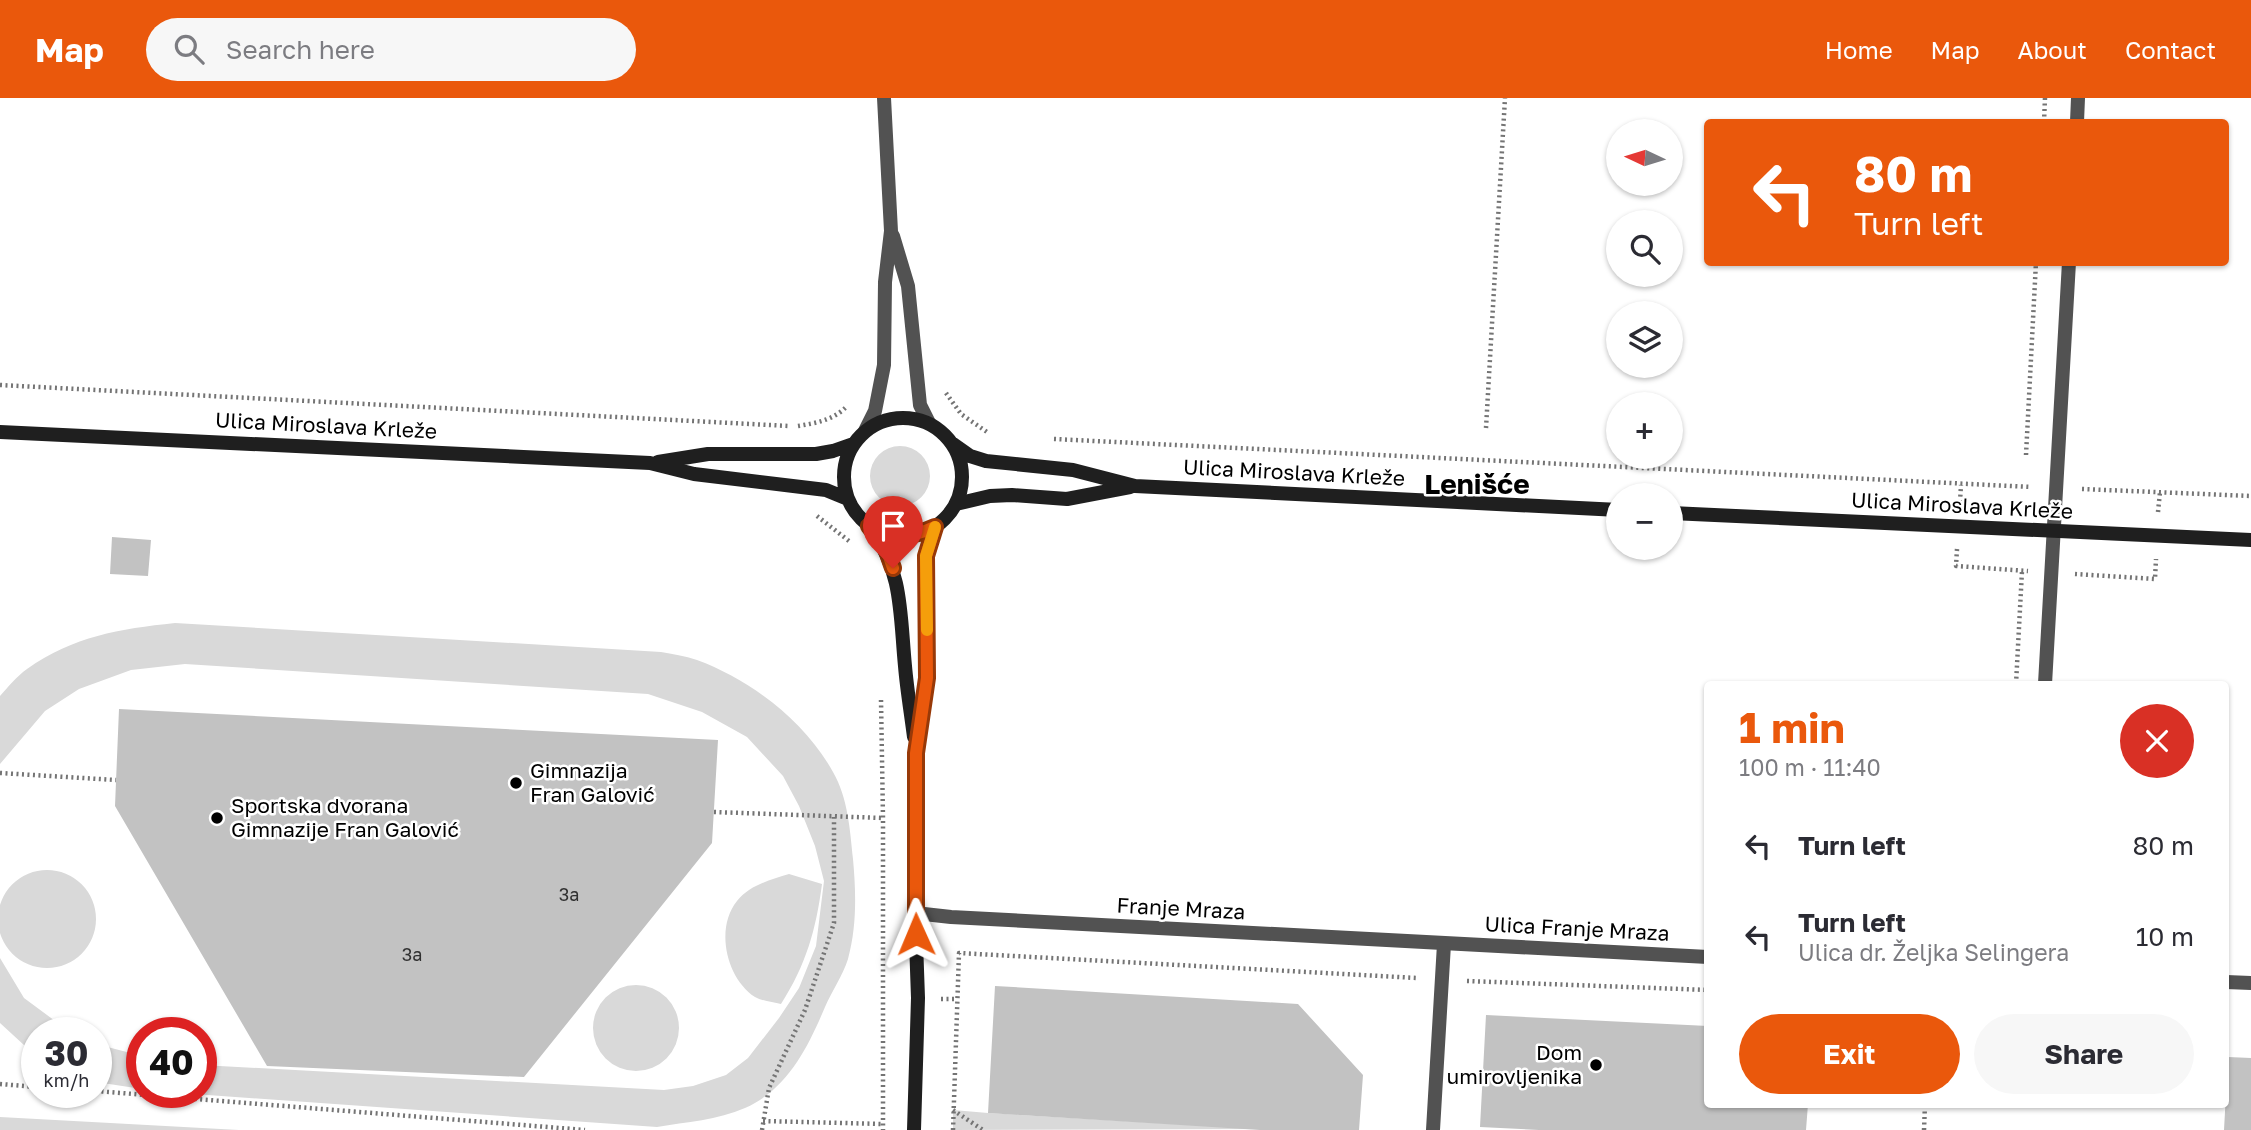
<!DOCTYPE html>
<meta charset="utf-8">
<style>
body{margin:0;font-family:"Golos Text",sans-serif;background:#f7f7f7;color:#2b2b33;height:100vh;display:flex;flex-direction:column;font-size:26px;white-space:nowrap}
*{box-sizing:border-box;margin:0}
p{font-size:23px;color:#7c7c81}
.icon{flex:none;width:38px;height:38px;fill:none;stroke:currentColor;stroke-width:2;stroke-linecap:round;stroke-linejoin:round}
.map{position:relative;flex:1;overflow:hidden}
.panel{position:absolute;left:1704px;top:583px;width:525px;height:427px;display:flex;flex-direction:column;background:#fff;border-radius:7px;box-shadow:0 2px 5px #0004}
.panel>*{flex:none}
.banner{position:absolute;left:1704px;top:21px;width:525px;height:147px;border-radius:7px;box-shadow:0 2px 5px #0004;background:#ea580c;color:#fff;overflow:hidden}
.needle{width:46px;rotate:274deg}
.fabs{position:absolute;left:1606px;top:21px;display:grid;gap:14px}
.fabs a{display:grid;place-items:center;width:77px;height:77px;border-radius:50%;background:#fff;box-shadow:0 2px 5px #0004;font-size:35px}
.speed{position:absolute;left:21px;top:919px;display:flex;gap:14px;font-size:35px;font-weight:700;text-align:center}
.speed>*{display:grid;place-content:center;width:91px;height:91px;border-radius:50%;background:#fff;box-shadow:0 2px 5px #0004;line-height:1}
.speed small{font-size:18px;font-weight:400}
.speed .limit{border:10px solid #d22;background:#fff;color:#111}
.pin{position:absolute;display:grid;place-items:center;width:60px;height:60px;color:#fff;margin:-72px -30px;border-radius:50% 50% 50% 0;rotate:-45deg;box-shadow:0 0 7px #0007}
.pin .icon{rotate:45deg}
.me{position:absolute;width:77px;margin:-38px;rotate:359deg;stroke-linejoin:round;filter:drop-shadow(0 0 5px #0008)}
.turn{display:flex;align-items:center;gap:24px;height:147px;padding:0 35px;font-size:32px}
.turn .icon{width:91px;height:91px;stroke-width:2.5}
.turn b{display:block;font-size:49px;line-height:60px}
.round{display:grid;place-items:center;flex:none;width:74px;height:74px;border-radius:37px;background:#f7f7f7}
.summary{display:flex;align-items:center;justify-content:space-between;height:119px;padding:0 35px}
h1{font-size:42px;font-weight:700;line-height:52px;color:#ea580c}
.action{display:flex;gap:14px;margin-top:auto;padding:14px 35px}
.action a{flex:1;height:80px;border-radius:42px;background:#ea580c;color:#fff;font-size:28px;font-weight:700;line-height:80px;text-align:center}
.action a+a{background:#f7f7f7;color:#2b2b33}
ul{padding:0;list-style:none}
li{display:flex;align-items:center;gap:21px;height:91px;padding:0 35px}
li div{flex:1}
li b{display:block;font-size:26px}
li em{font-style:normal}
header{display:flex;align-items:center;gap:42px;box-sizing:border-box;height:98px;padding:0 35px;background:#ea580c;color:#fff}
header strong{font-size:33px}
nav{display:flex;gap:38px;margin-inline-start:auto;font-size:24px}
.search{width:490px;height:63px;background:#f7f7f7;display:flex;align-items:center;gap:18px;box-sizing:border-box;padding:0 24px;border-radius:38px;color:#7c7c81;font-size:26px}
.map>svg:first-child{display:block}
</style>
<header>
<strong>Map</strong>
<div class="search"><svg class="icon" aria-label="search" viewBox="0 0 24 24"><circle cx="10" cy="10" r="6"/><path d="M15 15l6 6"/></svg>Search here</div>
<nav><a>Home</a><a>Map</a><a>About</a><a>Contact</a></nav>
</header>
<div class="map">
<svg width="2251" height="1032" viewBox="0 0 2251 1032">
<rect width="100%" height="100%" fill="#fff"/>
<path fill="#d9d9d9" d="M870 378a30 30 0 1 1 60 0a30 30 0 1 1-60 0Z
M175,525L661,554C672,556 685,558 697,562C751,582 805,623 833,674C848,700 850,732 853,761C856,794 857,828 848,861C843,877 832,893 825,909C808,949 788,991 745,1010C718,1022 686,1024 657,1029L166,994H201V967L664,992L693,988L726,977L748,960L779,920L799,890L816,848L824,783L815,748L799,708L783,678L747,639L702,614L648,596L185,566L131,572L79,591L45,613L0,666V598C8,589 17,578 27,571C74,538 119,531 175,525Z
M-2 821a49 49 0 1 1 98 0a49 49 0 1 1-98 0Z
M789,776L822,786C816,832 806,867 781,906C773,904 762,903 755,899C726,880 715,830 737,803C750,787 770,782 789,776Z
M0,860L24,900L70,934H37V959L0,925Z
M593 930a43 43 0 1 1 86 0a43 43 0 1 1-86 0Z
M96,946L142,958V991L96,984Z
M953,1012L988,1015L1260,1031L953,1032Z
M0,1019L239,1032H0Z"/>
<path fill="#c2c2c2" d="M112,439L151,442L148,478L110,476Z
M119,611L718,642L712,745L524,979L267,968L115,708Z
M995,888L1298,906L1363,977L1359,1032H1260L988,1015Z
M1486,917L1708,928V1006H1808L1806,1032H1539L1480,1029Z
M2228,959L2251,960V1032H2224Z"/>
<g fill="none" stroke-linecap="round" stroke-linejoin="round">
<path stroke="#747474" stroke-width="4.5" stroke-dasharray="2 3.5" stroke-linecap="butt" d="M2044,24L2045,0
M0,287L789,328
M946,295L961,316L987,334
M798,328C816,325 834,322 847,308
M1486,330L1505,0
M1054,341L2031,389
M2026,357L2036,164
M2082,391L2251,398
M1960,404L1961,387
M2158,414L2160,394
M817,418L849,443
M1957,451L1956,468L2028,473
M2075,476L2155,481L2156,461
M2016,586L2022,473
M881,602L883,720V1032
M0,675L116,682
M714,714L883,720
M1467,883L1708,892
M941,901H957
M0,986L37,989
M96,993L585,1032
M953,1012L983,1032
M763,1023L883,1026
M762,1032L769,990L805,912L834,825V719
M953,1032L959,855L1417,880
M1924,1032L1925,1006"/>
<path stroke="#525252" stroke-width="14" d="M2077,24L2078,0
M893,138L908,188L920,307L929,325
M865,333L875,313L884,267L885,184L891,133L884,0
M2045,586L2069,164
M915,815L951,819L1708,859
M2226,884L2251,885
M1433,1032L1444,846"/>
<path stroke="#1f1f1f" stroke-width="14" d="M844 379a59 59 0 1 1 118 0a59 59 0 1 1-118 0Z
M0,334L650,365L694,376L826,392L848,401
M953,346L970,358L986,363L1073,372L1135,388L1619,412
M658,364L708,356H816L833,353L853,346
M956,406L990,398L1012,397L1067,401L1130,389
M1671,415L2251,442
M872,432C903,474 900,518 905,568C907,592 911,615 914,639
M914,1032L918,900L915,815L916,655L927,580L926,458L935,429"/>
</g>
<g fill="none" stroke-linecap="round" stroke-linejoin="round">
<defs>
<path id="route" d="M893,470L886,450L869,428C893,440 911,440 935,429L926,458L927,580L916,655V836"/>
</defs>
<use href="#route" stroke="#983908" stroke-width="18"/>
<use href="#route" stroke="#ea580c" stroke-width="12"/>
<path stroke="#f59e0b" stroke-width="12" d="M927,532L926,458L935,429"/>
</g>
<g fill="#000" stroke="#fff" stroke-width="2.5">
<circle cx="516" cy="685" r="7"/>
<circle cx="217" cy="720" r="7"/>
<circle cx="1596" cy="967" r="7"/>
</g>
<g text-anchor="middle" stroke-width="5" stroke-linejoin="round" paint-order="stroke">
<g font-size="18" fill="#303030">
<text x="569" y="803">3a</text>
<text x="412" y="863">3a</text>
</g>
<g font-size="21" fill="#000" stroke="#fff">
<text transform="translate(326 328) rotate(3)" y="7">Ulica Miroslava Krleže</text>
<text transform="translate(1294 375) rotate(3)" y="7">Ulica Miroslava Krleže</text>
<text transform="translate(1962 408) rotate(3)" y="7">Ulica Miroslava Krleže</text>
<text transform="translate(1181 811) rotate(3)" y="7">Franje Mraza</text>
<text transform="translate(1577 831) rotate(3)" y="7">Ulica Franje Mraza</text>
</g>
<g font-size="21" fill="#000" stroke="#fff" text-anchor="start">
<text x="530" y="680">Gimnazija<tspan x="530" dy="24">Fran Galović</tspan></text>
<text x="231" y="715">Sportska dvorana<tspan x="231" dy="24">Gimnazije Fran Galović</tspan></text>
<text x="1582" y="962" text-anchor="end">Dom<tspan x="1582" dy="24">umirovljenika</tspan></text>
</g>
<g font-size="28" font-weight="bold" fill="#000" stroke="#fff">
<text x="1477" y="396">Lenišće</text>
</g>
</g>
</svg>
<div class="fabs">
<a><svg class="needle" viewBox="-14 -14 28 28"><path d="M0-13l5 13h-10z" fill="#e53935"/><path d="M0 13l5-13h-10z" fill="#7c7c81"/></svg></a>
<a><svg class="icon" aria-label="search" viewBox="0 0 24 24"><circle cx="10" cy="10" r="6"/><path d="M15 15l6 6"/></svg></a>
<a><svg class="icon" aria-label="layers" viewBox="0 0 24 24"><path d="M12 4l9 5-9 5-9-5zM3 14l9 5 9-5"/></svg></a>
<a>+</a>
<a>−</a>
</div>
<div class="speed"><div>30<small>km/h</small></div><div class="limit">40</div></div>
<div class="pin" style="left:893px;top:470px;background:#d93025"><svg class="icon" aria-label="arrive" viewBox="0 0 24 24"><path d="M6 21V4h12l-3 4 3 4H6"/></svg></div>
<svg class="me" style="left:916px;top:836px" viewBox="-20 -20 40 40"><path d="M0-17L14 15 0 8-14 15z" fill="#ea580c" stroke="#fff" stroke-width="4"/></svg>
<div class="banner">
<div class="turn"><svg class="icon" aria-label="left" viewBox="0 0 24 24"><path d="M17 20v-9H6M10 6l-5 5 5 5"/></svg><div><b>80 m</b>Turn left</div></div>
</div>
<section class="panel">
<div class="summary"><div><h1>1 min</h1><p>100 m · 11:40</p></div><a class="round" style="background:#d93025;color:#fff"><svg class="icon" aria-label="close" viewBox="0 0 24 24"><path d="M6 6l12 12M18 6L6 18"/></svg></a></div>
<ul>
<li><svg class="icon" aria-label="left" viewBox="0 0 24 24"><path d="M17 20v-9H6M10 6l-5 5 5 5"/></svg><div><b>Turn left</b></div><em>80 m</em></li>
<li><svg class="icon" aria-label="left" viewBox="0 0 24 24"><path d="M17 20v-9H6M10 6l-5 5 5 5"/></svg><div><b>Turn left</b><p>Ulica dr. Željka Selingera</p></div><em>10 m</em></li>
</ul>
<div class="action"><a>Exit</a><a>Share</a></div>
</section>
</div>
